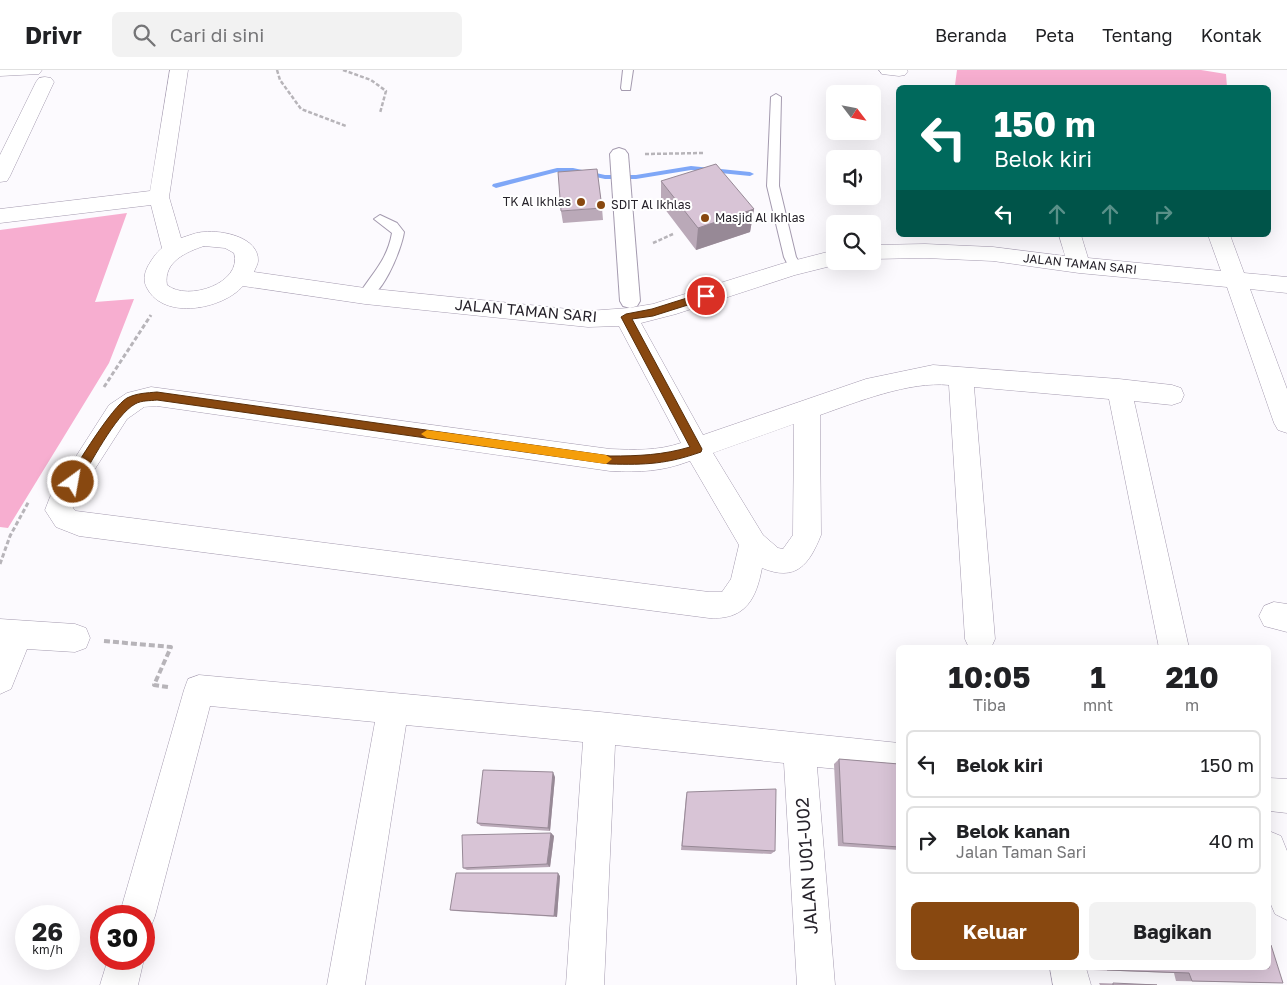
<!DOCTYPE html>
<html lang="id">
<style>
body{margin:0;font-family:"Golos Text",sans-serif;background:#f2f2f2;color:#202124;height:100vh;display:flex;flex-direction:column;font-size:19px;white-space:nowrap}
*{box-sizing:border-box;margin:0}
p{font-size:16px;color:#757577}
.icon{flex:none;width:28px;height:28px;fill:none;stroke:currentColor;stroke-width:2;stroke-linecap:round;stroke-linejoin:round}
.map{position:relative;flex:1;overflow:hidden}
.drawer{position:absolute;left:896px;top:575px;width:375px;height:325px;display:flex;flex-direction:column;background:#fff;border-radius:8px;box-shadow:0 5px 20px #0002}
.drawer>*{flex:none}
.banner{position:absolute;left:896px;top:15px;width:375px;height:152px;border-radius:8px;box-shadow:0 5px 20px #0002;background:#00695c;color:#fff;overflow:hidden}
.needle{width:32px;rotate:122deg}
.fabs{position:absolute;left:826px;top:15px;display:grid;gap:10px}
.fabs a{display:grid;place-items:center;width:55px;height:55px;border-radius:8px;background:#fff;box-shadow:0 5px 20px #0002;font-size:25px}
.speed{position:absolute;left:15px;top:835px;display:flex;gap:10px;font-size:25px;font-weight:700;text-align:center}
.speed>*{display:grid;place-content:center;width:65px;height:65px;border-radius:50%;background:#fff;box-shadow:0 5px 20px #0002;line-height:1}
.speed small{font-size:12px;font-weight:400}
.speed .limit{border:8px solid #d22;background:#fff;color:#111}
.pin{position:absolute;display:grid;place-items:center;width:42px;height:42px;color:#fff;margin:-21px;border:2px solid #fff;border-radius:50%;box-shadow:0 1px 5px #0007}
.me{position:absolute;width:55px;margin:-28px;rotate:32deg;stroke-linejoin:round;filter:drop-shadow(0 0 4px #0008)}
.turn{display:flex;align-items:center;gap:18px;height:105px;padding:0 15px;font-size:22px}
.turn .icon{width:65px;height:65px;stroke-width:2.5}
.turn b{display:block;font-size:35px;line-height:42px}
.lanes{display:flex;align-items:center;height:48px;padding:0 15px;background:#0003;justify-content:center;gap:25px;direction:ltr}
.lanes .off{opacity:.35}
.eta{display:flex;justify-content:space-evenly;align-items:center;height:85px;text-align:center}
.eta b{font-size:30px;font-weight:700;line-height:35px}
.primary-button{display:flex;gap:10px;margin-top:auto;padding:10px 15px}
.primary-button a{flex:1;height:58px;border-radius:8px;background:#884810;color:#fff;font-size:20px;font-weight:700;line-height:58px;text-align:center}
.primary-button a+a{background:#f2f2f2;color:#202124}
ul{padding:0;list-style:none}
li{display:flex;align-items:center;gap:15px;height:68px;margin:0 10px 8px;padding:0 5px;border:2px solid #e0e0e0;border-radius:8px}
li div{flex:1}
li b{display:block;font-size:19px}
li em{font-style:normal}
header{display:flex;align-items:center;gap:30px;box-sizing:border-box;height:70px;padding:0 25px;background:#fff;border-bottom:1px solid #e0e0e0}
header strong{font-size:24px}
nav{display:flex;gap:28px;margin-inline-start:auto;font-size:18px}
.search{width:350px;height:45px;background:#f2f2f2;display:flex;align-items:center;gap:12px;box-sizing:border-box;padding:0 18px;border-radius:8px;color:#757577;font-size:19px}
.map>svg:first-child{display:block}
</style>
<header>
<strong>Drivr</strong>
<div class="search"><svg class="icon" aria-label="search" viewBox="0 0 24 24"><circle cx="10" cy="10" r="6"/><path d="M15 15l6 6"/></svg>Cari di sini</div>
<nav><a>Beranda</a><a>Peta</a><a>Tentang</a><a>Kontak</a></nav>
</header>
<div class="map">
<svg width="1287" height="915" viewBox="0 0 1287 915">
<rect width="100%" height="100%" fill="#fcfafe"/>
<path fill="#f7aed0" d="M957,0H1201L1226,4L1227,17H959L955,15Z
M127,143L95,232L134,229L109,293L8,458L0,457V160Z"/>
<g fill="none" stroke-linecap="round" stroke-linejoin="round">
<path fill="#7fa7f7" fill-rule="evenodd" d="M691,96L750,102L754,104L750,106L691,100L636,109H605L573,102H557L496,118L492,116L493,114L557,98H573L605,105H636Z"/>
<defs>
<path id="service" d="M623,0H633L630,20H622L621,18Z
M776,24L781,27L779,116L796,187L803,198L801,201H791L784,187L767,116L771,27Z
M380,145L397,153L404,162C402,178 380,235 360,229L358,226C372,203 387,191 392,163L374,149Z"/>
<path id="pedestrian" d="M619,78L625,80L628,84L640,231L637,236L630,238L623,236L620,231L610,84L613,80Z"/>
<path id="minor" d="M0,0H42L39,4L0,6Z
M170,0H188L169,127L181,168C188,166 197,162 204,162C222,160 259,167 258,191C258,194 255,199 254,202L365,218L588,241L629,238L653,234L781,194L835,180V191H844L843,193L795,205L676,244L641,253L703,365L866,309L933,295L1119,309L1172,315L1181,318L1184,325L1181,332L1172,335L1134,331L1189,578H1159L1109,329L974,317L995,569L991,578H969L965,569L949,315C909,311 857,332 820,345L821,465C809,495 796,512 762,498C756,530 745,550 709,548L79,466L56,457L45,440L50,427L109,335L127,323L151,317L610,379C635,380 657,381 681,373L619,256L588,257L365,234L243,216C223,239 164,251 147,218C143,211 144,204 148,196C152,189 156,183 162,178L151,135L0,153V139L150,121ZM204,176L225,178L234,183C243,213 188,232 167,215C163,192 186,182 204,176ZM157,336L610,401C642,402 660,402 690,391L739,475L731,509L722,522H709L76,441L73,438L75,430L127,349L144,337ZM794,354L793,465L783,479L778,478L763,465L713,383Z
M879,0H907L908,1L905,5L899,6L882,4Z
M45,7L51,8L54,12L10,106L7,111L0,112V85L36,12L39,8Z
M1059,165H1081L1088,188L1221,201L1208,165H1230L1244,203L1287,207V223L1250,219L1287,319V363L1278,360L1274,353L1227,217L1079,203L993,191L925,188L872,189V175L925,174L993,177L1065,186Z
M1274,532L1287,534V562L1264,556L1259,546L1264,536Z
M0,549L75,554L86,558L90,568L86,578L75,582L27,579L11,619L0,624Z
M199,605L600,642L899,673V705L817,697L835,915H797L784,693L615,675L604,915H566L583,672L406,655L365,915H327L375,652L210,636L155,846L150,859L144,861V846H119L184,620L188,609Z
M1269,708L1287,709V743L1269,741Z
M1269,761L1281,766L1287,781V850L1275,844L1269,830Z
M144,888V889L138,915H100L108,889Z
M1050,898H1086L1091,915H1053Z"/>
</defs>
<use href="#service" stroke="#a49aaf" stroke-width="2"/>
<use href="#pedestrian" stroke="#a49aaf" stroke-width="2"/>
<use href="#minor" stroke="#a49aaf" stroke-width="1"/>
<path stroke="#b7b4b9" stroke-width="2.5" stroke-dasharray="4 2" stroke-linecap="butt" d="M277,0L280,10L301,39L346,56
M343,0L371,10L386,21L380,43
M645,84L704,83
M653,173L673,164"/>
<path stroke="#b7b4b9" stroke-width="3" stroke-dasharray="4.5 2.5" stroke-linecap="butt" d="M104,317L151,245
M0,494L10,466L29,431"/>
<path stroke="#b7b4b9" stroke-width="4" stroke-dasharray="6 3" stroke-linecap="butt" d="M104,571L171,577L154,615L168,617"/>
<use href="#service" fill="#fff" fill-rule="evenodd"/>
<use href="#pedestrian" fill="#fff" fill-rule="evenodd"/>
<use href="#minor" fill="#fff" fill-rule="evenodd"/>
</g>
<path fill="#baa9b8" d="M661,111L754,139L750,162L696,180L661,134Z
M602,138L603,150L563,153L561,141Z
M839,689L899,694V780L838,776L834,694Z
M555,707L550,761L481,756L477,753Z
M687,722L775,781L771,784L681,780L686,726Z
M551,763L554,766L550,797L467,800L463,798Z
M560,806L557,847L455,841L450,840Z
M1093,898H1269L1283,913L1176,911L1174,903L1093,900Z
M1099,913L1157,915H1100Z"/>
<path fill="#978996" d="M754,139L750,162L696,180L698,158Z
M553,702L555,707L550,761L548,758Z
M551,763L554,766L550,797L547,794Z
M558,803L560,806L557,847L554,846Z"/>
<path fill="#d8c4d6" stroke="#978996" d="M716,94L754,139L698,158L661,111Z
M597,99L602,138L561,141L558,102Z
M839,689L899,694V777L843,773Z
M483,700L553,702L548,758L477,753Z
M776,719L775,781L682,776L687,722Z
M551,763L547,794L463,798L462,765Z
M456,803H558L554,846L450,840Z
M1269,875H1271L1283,913L1192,911L1189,903L1107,900L1106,898H1269Z
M1113,913L1157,915H1113Z"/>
<path fill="#884810" stroke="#582f0a" d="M706,222L710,223V228L653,246L632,249L702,379L701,382C667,394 646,395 610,394L157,330C150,331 142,330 135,334C115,345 90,395 77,416H69L67,412C76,395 112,337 127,328C137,323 147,323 157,322L610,386C639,386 663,385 690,377L621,247L626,244L652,239Z"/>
<path fill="#f59e0b" d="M427,360L606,385L612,389L606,394L427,368L421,364Z"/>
<g fill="#884810" stroke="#fff" stroke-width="2">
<circle cx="581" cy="132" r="5"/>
<circle cx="601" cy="135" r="5"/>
<circle cx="705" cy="148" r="5"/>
</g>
<g text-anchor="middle" stroke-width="4" stroke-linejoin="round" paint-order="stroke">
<g font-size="12" fill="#28242c" stroke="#fff" text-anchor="start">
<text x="571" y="136" text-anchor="end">TK Al Ikhlas</text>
<text x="611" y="139">SDIT Al Ikhlas</text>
<text x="715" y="152">Masjid Al Ikhlas</text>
</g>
<g font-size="12" fill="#28242c" stroke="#fff">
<text transform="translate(1080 194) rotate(6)" y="4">JALAN TAMAN SARI</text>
</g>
<g font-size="15" fill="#28242c" stroke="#fff">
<text transform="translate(526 241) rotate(5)" y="5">JALAN TAMAN SARI</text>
</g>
<g font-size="18" fill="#28242c" stroke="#fff">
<text transform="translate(807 796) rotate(-94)" y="6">JALAN U01-U02</text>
</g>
</g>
</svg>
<div class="fabs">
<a><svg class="needle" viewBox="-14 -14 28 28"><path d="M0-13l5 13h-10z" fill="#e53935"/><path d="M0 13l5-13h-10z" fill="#757577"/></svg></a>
<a><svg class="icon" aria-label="sound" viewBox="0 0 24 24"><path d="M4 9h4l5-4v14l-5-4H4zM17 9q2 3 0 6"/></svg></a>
<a><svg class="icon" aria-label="search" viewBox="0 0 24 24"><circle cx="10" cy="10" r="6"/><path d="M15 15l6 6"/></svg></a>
</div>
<div class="speed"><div>26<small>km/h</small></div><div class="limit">30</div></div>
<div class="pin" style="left:706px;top:226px;background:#d93025"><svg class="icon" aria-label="arrive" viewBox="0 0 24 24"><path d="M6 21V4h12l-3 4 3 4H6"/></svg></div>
<svg class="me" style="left:73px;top:412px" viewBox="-20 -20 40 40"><circle r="17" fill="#884810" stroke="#fff" stroke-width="3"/><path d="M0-11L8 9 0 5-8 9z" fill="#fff"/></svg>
<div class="banner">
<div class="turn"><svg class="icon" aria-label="left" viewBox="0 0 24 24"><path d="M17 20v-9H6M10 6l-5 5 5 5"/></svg><div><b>150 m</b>Belok kiri</div></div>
<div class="lanes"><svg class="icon" aria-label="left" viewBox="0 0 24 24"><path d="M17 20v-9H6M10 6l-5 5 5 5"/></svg><svg class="icon off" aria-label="ahead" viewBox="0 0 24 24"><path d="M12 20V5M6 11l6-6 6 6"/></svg><svg class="icon off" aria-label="ahead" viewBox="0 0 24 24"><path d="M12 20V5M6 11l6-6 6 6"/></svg><svg class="icon off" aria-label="right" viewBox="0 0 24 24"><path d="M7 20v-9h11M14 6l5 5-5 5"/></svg></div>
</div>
<section class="drawer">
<div class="eta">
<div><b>10:05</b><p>Tiba</p></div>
<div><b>1</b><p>mnt</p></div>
<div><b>210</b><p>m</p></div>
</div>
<ul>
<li><svg class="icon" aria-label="left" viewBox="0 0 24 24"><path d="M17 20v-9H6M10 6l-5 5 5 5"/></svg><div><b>Belok kiri</b></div><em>150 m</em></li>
<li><svg class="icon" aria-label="right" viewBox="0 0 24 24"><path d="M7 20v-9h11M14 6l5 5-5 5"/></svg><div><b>Belok kanan</b><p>Jalan Taman Sari</p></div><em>40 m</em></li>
</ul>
<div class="primary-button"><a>Keluar</a><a>Bagikan</a></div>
</section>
</div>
